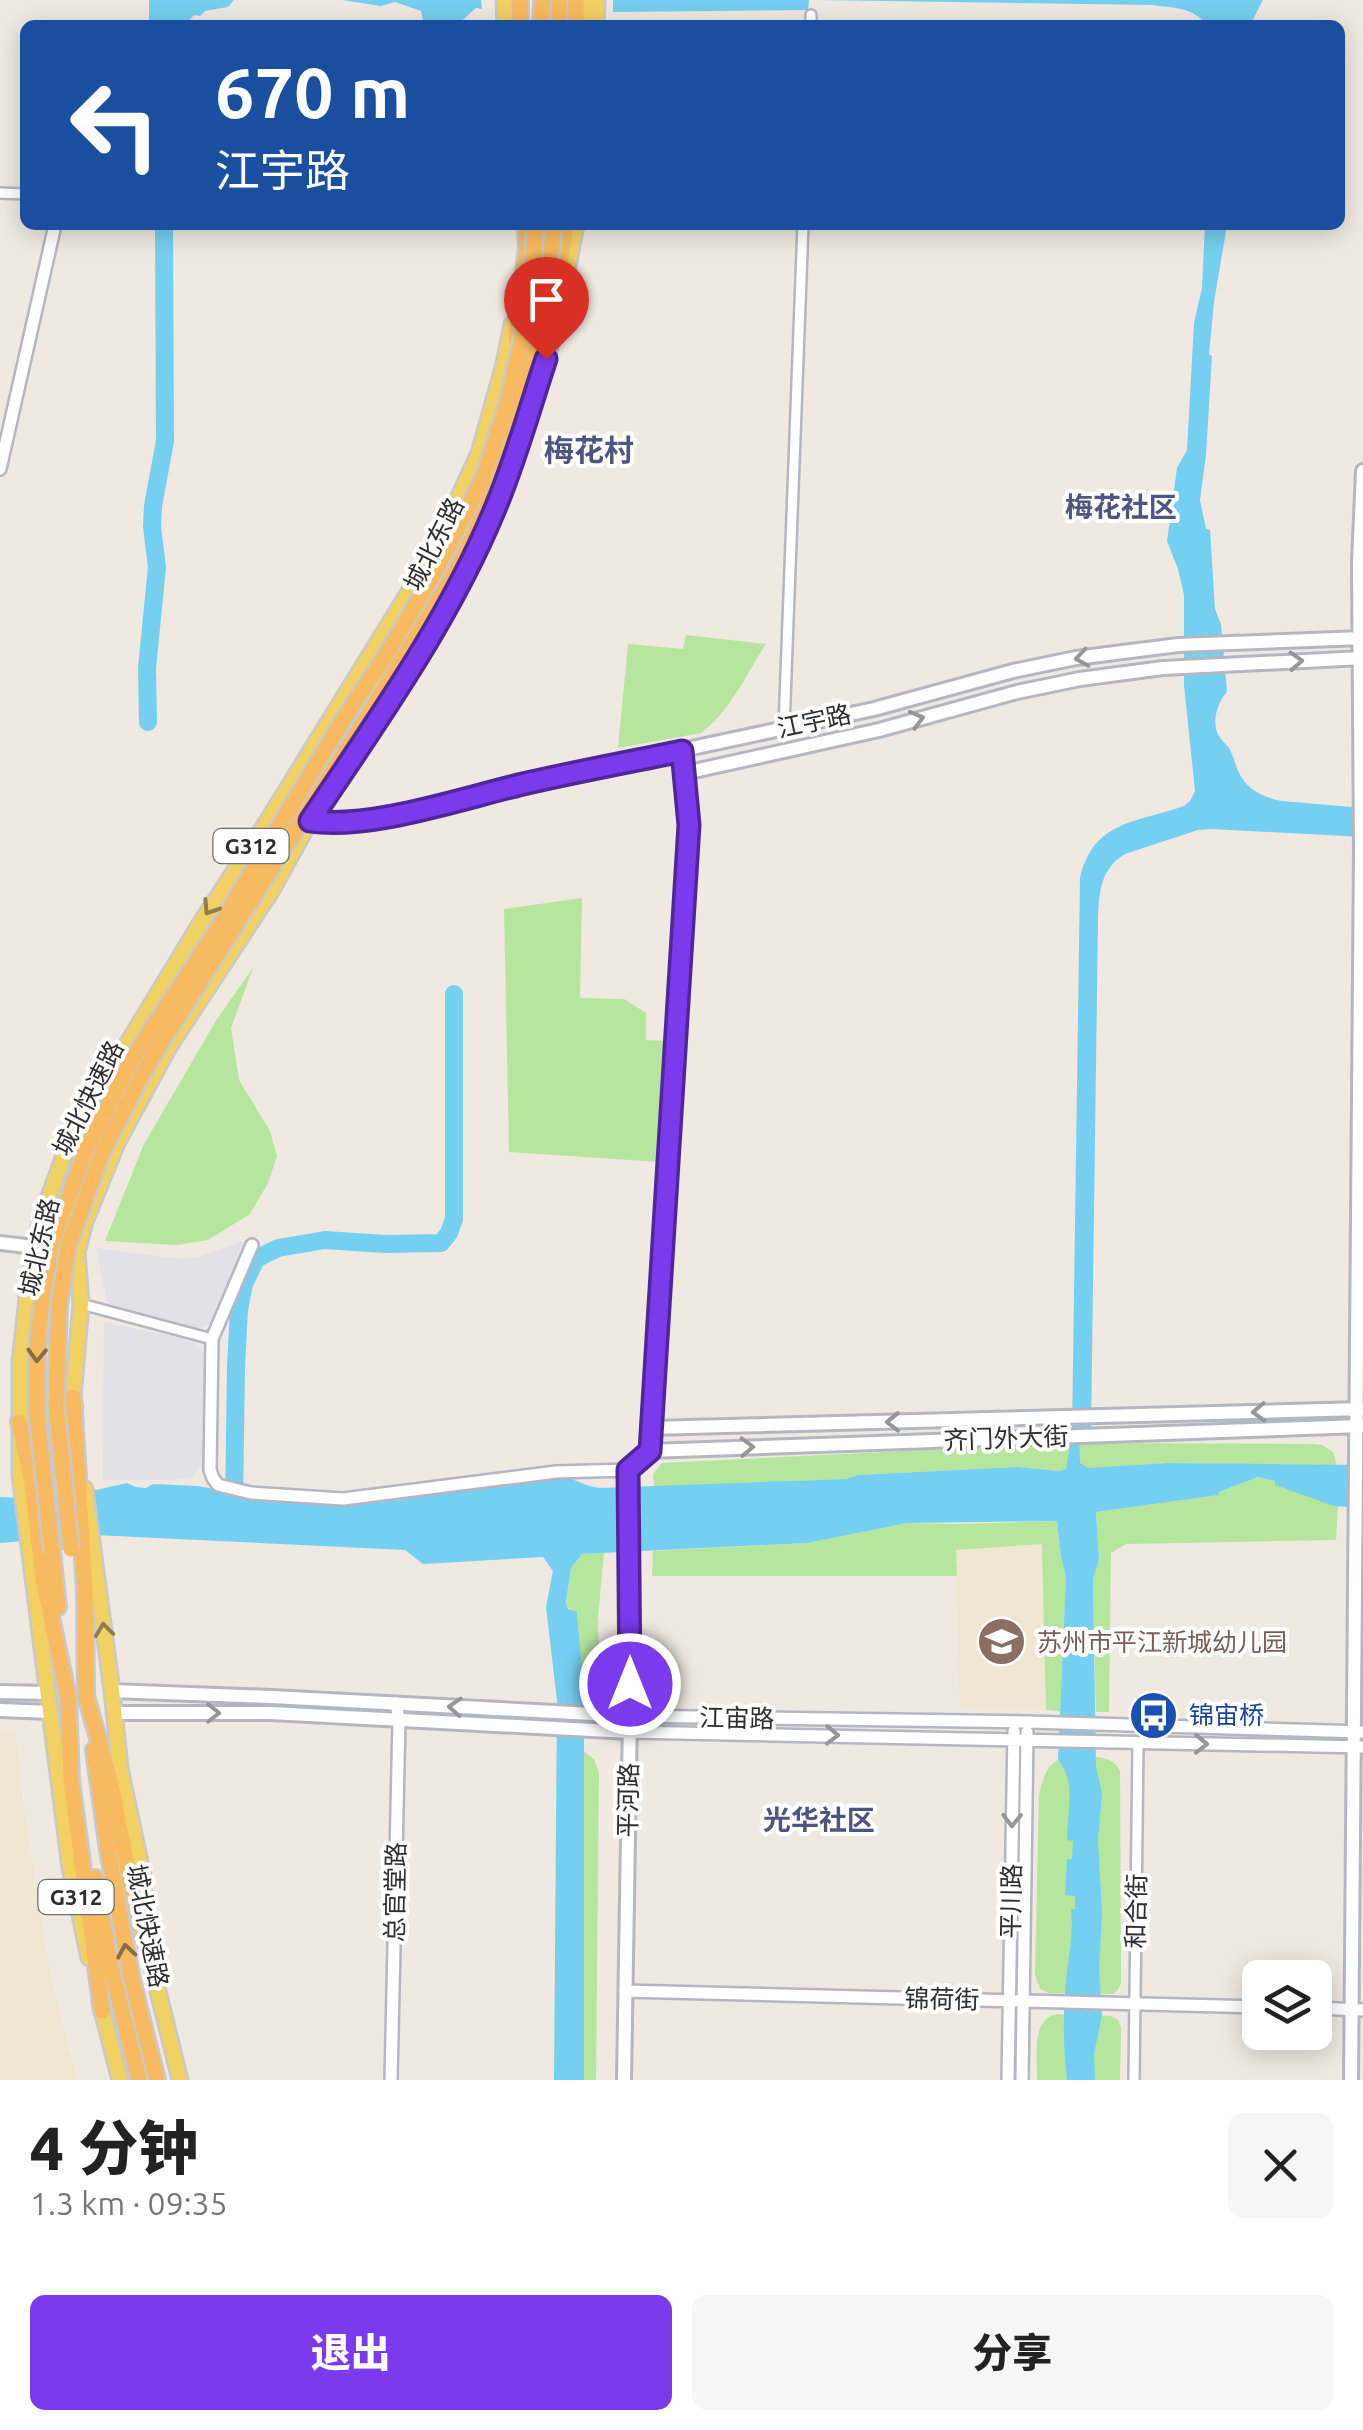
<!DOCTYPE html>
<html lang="zh">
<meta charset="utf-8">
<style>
body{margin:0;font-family:Ubuntu,"Noto Sans SC",sans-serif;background:#f6f6f6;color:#222;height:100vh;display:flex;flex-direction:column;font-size:38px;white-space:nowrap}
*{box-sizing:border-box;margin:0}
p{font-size:32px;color:#767676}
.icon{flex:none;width:55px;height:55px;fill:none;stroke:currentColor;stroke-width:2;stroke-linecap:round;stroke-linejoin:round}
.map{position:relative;height:2080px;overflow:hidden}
.panel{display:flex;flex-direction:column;background:#fff;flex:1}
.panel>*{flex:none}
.guide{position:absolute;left:20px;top:20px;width:1325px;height:210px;border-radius:15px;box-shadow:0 5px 25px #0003;background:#1a4fa0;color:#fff;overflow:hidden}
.controls{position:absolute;left:1242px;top:1960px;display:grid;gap:20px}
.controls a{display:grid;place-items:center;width:90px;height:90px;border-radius:15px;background:#fff;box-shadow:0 5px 25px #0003;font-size:50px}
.pin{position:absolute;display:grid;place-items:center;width:85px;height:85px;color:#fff;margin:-102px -42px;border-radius:50% 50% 50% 0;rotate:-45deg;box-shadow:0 0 10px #0007}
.pin .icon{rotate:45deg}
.me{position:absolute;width:110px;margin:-55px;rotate:0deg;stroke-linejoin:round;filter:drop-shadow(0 0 8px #0008)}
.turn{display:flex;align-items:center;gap:35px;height:210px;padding:0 30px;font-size:45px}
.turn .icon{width:130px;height:130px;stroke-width:2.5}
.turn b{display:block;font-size:70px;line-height:85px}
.round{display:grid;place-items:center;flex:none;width:105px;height:105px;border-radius:15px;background:#f6f6f6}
.head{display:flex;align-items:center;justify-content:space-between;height:170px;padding:0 30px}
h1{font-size:60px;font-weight:800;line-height:75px}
.action{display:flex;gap:20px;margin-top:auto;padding:20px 30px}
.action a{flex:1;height:115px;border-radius:15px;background:#7c3aed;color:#fff;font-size:40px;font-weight:800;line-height:115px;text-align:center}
.action a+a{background:#f6f6f6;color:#222}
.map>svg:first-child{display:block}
</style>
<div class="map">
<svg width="1363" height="2080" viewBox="0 0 1363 2080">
<rect width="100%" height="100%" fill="#efe9e1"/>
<path fill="#e3e1e8" d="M249,1239L211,1322L205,1327L197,1328L108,1305L96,1248L181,1259L198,1257Z
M104,1322L185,1339L198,1345L203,1352L206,1359L208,1440L204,1463L192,1477L176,1480H103Z"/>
<path fill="#f0e6d1" d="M1042,1544L1046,1710L960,1709L956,1550Z
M0,1730H15L22,1796L50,1974L77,2080H0Z"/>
<path fill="#b6e59e" d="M686,635L766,644C747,673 730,712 701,733L618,748L628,644L683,649Z
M582,898L580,998L624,999L646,1013V1040L668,1041L661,1162L509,1152L504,909Z
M253,968L231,1028L239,1080L270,1131L277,1156L268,1183L250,1214L208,1240L176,1245L105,1241L144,1144L217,1019Z
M1071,1443L1313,1444L1322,1445L1333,1452L1337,1465L1167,1463L1061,1471L1017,1467L858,1475L846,1479L654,1487L653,1474L662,1463Z
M1258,1477L1276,1481V1485L1338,1506L1336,1540L1126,1544L1111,1553L1109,1712H1096L1093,1579L1099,1560L1096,1512L1218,1495L1219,1492Z
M1057,1521L1061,1557L1066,1577L1060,1711L1046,1710L1042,1544L956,1550L957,1576H652L653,1551L807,1543L907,1523L957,1524Z
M604,1553L598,1617L599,1686L595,1693L584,1699L577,1613L566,1606L571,1568L582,1554Z
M584,1751L594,1759L599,1773L596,2080H584Z
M1069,1757C1086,1757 1112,1753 1120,1771L1121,1983L1118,1990L1113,1994L1049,1993L1040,1989L1035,1975L1039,1796C1043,1776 1048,1759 1069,1757Z
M1056,2014L1111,2016L1118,2020L1121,2028L1120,2080H1037C1038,2058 1030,2021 1056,2014Z"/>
<path fill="#75cff0" d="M149,0H234L228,7L205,11L200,16L194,15L185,25H149Z
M342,0H481L482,9L476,8L457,25H424L421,11L395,2L381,6Z
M613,0H809L808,10L613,12Z
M817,0H1263L1250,25H1206C1194,7 1173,8 1152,5Z
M1205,225H1227L1214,302L1209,354L1212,356L1206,455L1200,500L1206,529L1210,530L1215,609L1221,624L1227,692C1217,703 1211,723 1219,736C1222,741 1226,744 1229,748C1233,755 1235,763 1238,771C1247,790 1262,797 1282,801L1363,808V837L1212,829L1198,830L1125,854C1100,869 1099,893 1098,919L1091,1432L1079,1433L1080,1463L1088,1468L1167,1463L1363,1465V1508L1334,1506L1275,1485V1481L1258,1477L1219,1492V1495L1096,1512L1099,1560L1093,1579L1096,1767L1102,1793L1098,1840L1102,1915L1099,1968L1102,2015L1094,2054L1095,2080H1067C1063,2048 1063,2014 1066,1982C1068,1957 1074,1935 1071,1909H1075V1896L1065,1895L1067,1859H1072L1073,1841L1067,1840C1067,1811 1077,1784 1058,1759L1066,1577L1061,1557L1057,1521L907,1523L807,1543L582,1554L571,1568L566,1603L568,1609L577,1612L584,1694V2080H554L557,1701L546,1607L553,1571L543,1557L423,1564L405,1550L94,1535L0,1543V1497L24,1498L82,1493L127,1483L136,1487L146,1488L153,1484L197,1486L233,1492L239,1497L245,1498L351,1503L557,1475C573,1477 585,1487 600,1488L846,1479L858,1475L1017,1467L1061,1471L1066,1469L1072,1433L1080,878C1094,820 1136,823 1184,806L1190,801L1195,791L1184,685V595L1178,569L1167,541L1177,468L1187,450L1194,323L1202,288Z"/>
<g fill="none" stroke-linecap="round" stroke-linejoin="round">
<path stroke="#75cff0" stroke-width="18" d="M148,722L147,668L157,567L152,527L153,506L165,441L164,225
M234,1506L236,1366L239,1310L244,1284L256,1259L278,1248L325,1240L385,1244L441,1243L449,1233L454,1219V994"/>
<defs>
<path id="minor" d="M811,25V15
M0,193L25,194
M784,727L803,225
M81,1304L212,1339
M1134,2080L1138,1742"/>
<path id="tertiary" d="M0,469L55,225
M252,1245L212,1339L210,1470L213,1478L218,1485L251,1493L343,1499L556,1472L628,1470
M630,1716L1028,1722L1363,1732
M629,1732L1363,1747
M625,1991L1260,2007
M1315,2008L1363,2010
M391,2080L399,1720L396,1703
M1008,2080L1014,1731
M1022,2080L1027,1732"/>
<path id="secondary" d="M685,773L879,730L1017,692L1080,679L1163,668L1363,658
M300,821L331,824L397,815L528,783L874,709L1013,671L1076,658L1178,645L1363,638
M0,1243L77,1252
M651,1428L1361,1409
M649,1451L1362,1426
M112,1691L272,1697L630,1716
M0,1692L48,1693
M0,1710L50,1712
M115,1713H271L629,1732
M624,2080L630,1716L628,1470L649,1451L689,825L682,751
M1351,2080L1361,850L1359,562L1363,471"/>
<path id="primary" d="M504,0L505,25
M585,25V0
M596,25L597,0
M75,1408L73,1397L81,1304L77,1252L85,1222L117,1143L169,1047L272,890L310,821L413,663L462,578L494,513L515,457L556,328L576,225
M85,1489L112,1691L120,1768L142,1872L148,1951L180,2080
M89,1958L70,1868L20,1475V1363L27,1298L41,1218L68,1145L100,1089L200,924L268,820L433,553L479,453L504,364L512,324
M100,2003L120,2080"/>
<path id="trunk" d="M520,0V25
M541,25L542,0
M559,25V0
M576,25V0
M545,336L553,309L566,225
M516,340L527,248L526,225
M73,1397L85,1591L86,1696L111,1784L130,1881L148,1951
M19,1422L32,1483L43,1579L68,1697L71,1781L102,2011
M52,1552L58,1607
M94,1750L108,1850L131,1976L157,2080
M95,1878L111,1968L139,2080"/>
</defs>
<use href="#minor" stroke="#b4b7c1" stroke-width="14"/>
<use href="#tertiary" stroke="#b4b7c1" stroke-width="16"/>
<use href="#secondary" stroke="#b4b7c1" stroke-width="18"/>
<use href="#primary" stroke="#c9c9c9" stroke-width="19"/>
<use href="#trunk" stroke="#c9c9c9" stroke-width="20"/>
<use href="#minor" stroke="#fff" stroke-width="9"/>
<use href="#tertiary" stroke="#fff" stroke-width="11"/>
<use href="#secondary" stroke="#fff" stroke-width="12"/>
<use href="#primary" stroke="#f2d163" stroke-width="14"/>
<use href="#trunk" stroke="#f8ba60" stroke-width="15"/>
<defs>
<path id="trunk-bridge" d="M71,1549L56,1404L59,1305L68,1246L104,1148L149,1062L364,722L456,571L499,482L522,407L545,309L554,225
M52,1552L37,1415V1351L42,1299L51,1245L88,1145L134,1056L219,927L345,717L388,652L439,565L483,479L508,401L528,312L536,225"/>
</defs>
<use href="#trunk-bridge" stroke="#c9c9c9" stroke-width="20" stroke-linecap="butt"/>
<use href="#trunk-bridge" stroke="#f8ba60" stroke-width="15"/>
</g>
<defs><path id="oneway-chevron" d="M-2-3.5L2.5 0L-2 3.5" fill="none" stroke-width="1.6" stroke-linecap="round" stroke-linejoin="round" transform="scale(2.5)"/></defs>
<g stroke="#969696">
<use href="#oneway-chevron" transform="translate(1082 658) rotate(171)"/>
<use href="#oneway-chevron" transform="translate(1296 661) rotate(-3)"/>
<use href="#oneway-chevron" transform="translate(917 719) rotate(-15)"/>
<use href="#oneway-chevron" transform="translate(1259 1412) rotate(178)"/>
<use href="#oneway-chevron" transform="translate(893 1422) rotate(179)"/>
<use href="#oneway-chevron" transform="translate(747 1447) rotate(-2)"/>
<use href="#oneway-chevron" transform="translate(455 1707) rotate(-176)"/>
<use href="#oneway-chevron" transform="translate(213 1713)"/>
<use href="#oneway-chevron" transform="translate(832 1735) rotate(1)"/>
<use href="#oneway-chevron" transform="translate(1201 1744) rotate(1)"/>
<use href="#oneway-chevron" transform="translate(1012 1820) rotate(91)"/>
</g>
<g stroke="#908048">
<use href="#oneway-chevron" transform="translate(210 908) rotate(123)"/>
<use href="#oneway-chevron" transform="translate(104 1630) rotate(-97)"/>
</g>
<g stroke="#896d44">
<use href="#oneway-chevron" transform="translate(37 1355) rotate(92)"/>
<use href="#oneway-chevron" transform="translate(126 1951) rotate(-100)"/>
</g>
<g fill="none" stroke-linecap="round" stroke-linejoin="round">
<defs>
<path id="route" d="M546,359C529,410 515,462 494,511C448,622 376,722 310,821C370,830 463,798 523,784C575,772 629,762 682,751L689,825L650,1451L628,1470L630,1684"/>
</defs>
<use href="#route" stroke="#51269a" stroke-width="25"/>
<use href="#route" stroke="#7c3aed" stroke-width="18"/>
</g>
<defs>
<symbol id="school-disc" viewBox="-11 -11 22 22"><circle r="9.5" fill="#8d6e63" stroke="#fff"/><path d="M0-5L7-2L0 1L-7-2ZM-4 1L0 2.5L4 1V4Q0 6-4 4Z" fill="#fff"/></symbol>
<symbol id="bus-disc" viewBox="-11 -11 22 22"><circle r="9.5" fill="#1a4fb4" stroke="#fff"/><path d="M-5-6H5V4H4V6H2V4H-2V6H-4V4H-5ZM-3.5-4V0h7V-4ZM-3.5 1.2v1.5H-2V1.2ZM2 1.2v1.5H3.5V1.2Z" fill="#fff"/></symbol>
</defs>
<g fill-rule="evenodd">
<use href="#school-disc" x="974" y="1614" width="55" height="55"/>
<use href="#bus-disc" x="1126" y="1688" width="55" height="55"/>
</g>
<g text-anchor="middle" stroke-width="8" stroke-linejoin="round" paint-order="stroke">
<g fill="#fff" stroke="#6d6d6d" stroke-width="2.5">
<rect x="213.5" y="829" width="75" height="34" rx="8"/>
<rect x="38.5" y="1880" width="75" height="34" rx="8"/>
</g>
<g font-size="22" font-weight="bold" fill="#2e2e2e">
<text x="251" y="854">G312</text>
<text x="76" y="1905">G312</text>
</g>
<g font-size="25" fill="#2e2e2e" stroke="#fff">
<text transform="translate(434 544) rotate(-63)" y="9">城北东路</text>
<text transform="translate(814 721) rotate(-12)" y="9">江宇路</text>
<text transform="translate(88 1098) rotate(-63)" y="9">城北快速路</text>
<text transform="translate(39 1247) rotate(-77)" y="9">城北东路</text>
<text transform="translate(1006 1438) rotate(-2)" y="9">齐门外大街</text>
<text transform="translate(737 1718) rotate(1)" y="9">江宙路</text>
<text transform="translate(628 1800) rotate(-89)" y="9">平河路</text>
<text transform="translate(395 1892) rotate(-89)" y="9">总官堂路</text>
<text transform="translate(1011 1901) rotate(-89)" y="9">平川路</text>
<text transform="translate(1136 1911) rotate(-89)" y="9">和合街</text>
<text transform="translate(148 1926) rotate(79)" y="9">城北快速路</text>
<text transform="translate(942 1999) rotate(1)" y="9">锦荷街</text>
</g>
<g font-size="25" fill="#785e54" stroke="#fff" text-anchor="start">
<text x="1037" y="1651">苏州市平江新城幼儿园</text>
</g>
<g font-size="25" fill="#164399" stroke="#fff" text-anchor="start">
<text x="1189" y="1724">锦宙桥</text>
</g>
<g font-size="28" font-weight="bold" fill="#4d5680" stroke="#fff">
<text x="1121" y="517">梅花社区</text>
<text x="819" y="1830">光华社区</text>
</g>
<g font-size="30" font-weight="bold" fill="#4d5680" stroke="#fff">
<text x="589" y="461">梅花村</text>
</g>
</g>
</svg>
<div class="controls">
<a><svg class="icon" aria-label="layers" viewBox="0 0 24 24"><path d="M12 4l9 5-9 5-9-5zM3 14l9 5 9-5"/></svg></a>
</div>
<div class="pin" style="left:546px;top:359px;background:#d93025"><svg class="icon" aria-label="arrive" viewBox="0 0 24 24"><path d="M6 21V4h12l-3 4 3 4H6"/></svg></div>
<svg class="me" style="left:630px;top:1684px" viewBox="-20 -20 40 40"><circle r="17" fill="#7c3aed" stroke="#fff" stroke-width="3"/><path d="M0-11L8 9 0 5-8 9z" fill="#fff"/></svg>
<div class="guide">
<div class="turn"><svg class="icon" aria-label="left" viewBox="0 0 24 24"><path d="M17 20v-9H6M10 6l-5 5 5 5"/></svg><div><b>670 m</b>江宇路</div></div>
</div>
</div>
<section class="panel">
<div class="head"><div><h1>4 分钟</h1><p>1.3 km · 09:35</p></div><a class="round"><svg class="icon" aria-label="close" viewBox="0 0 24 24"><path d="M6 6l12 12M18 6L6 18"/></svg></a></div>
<div class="action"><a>退出</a><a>分享</a></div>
</section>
